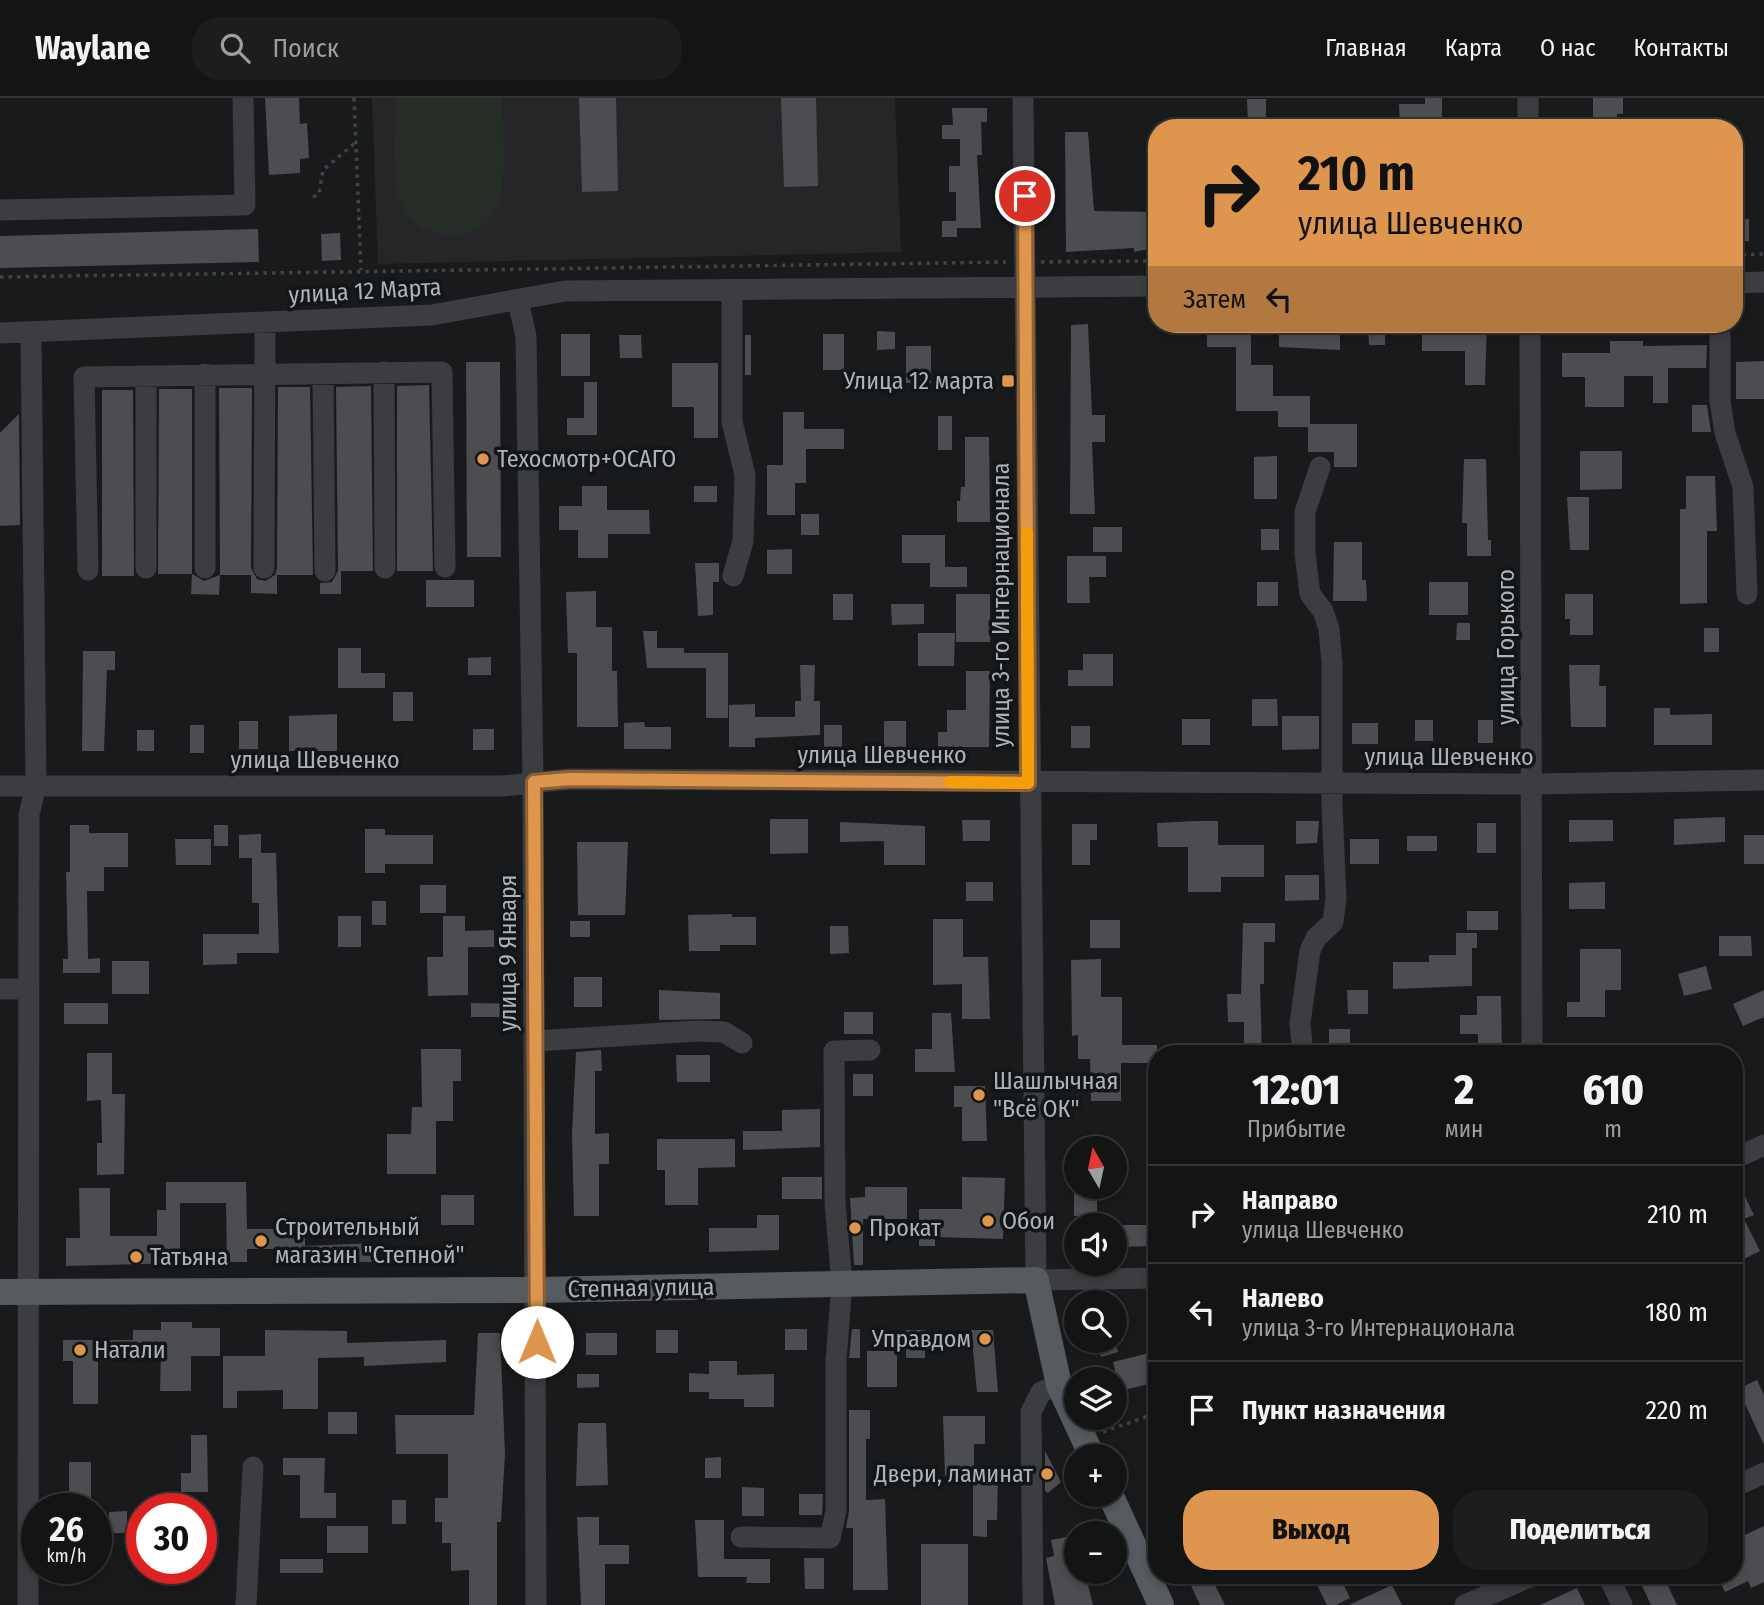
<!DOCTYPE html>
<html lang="ru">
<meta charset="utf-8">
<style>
body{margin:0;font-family:"Fira Sans Condensed",sans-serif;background:#1c1d1d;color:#f1f3f6;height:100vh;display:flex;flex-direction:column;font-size:26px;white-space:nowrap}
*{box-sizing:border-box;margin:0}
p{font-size:23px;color:#9d9ea0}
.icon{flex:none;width:38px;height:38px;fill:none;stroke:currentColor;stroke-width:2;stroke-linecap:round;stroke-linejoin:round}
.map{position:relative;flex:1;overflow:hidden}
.side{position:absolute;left:1148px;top:947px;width:595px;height:539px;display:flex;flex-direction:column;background:#131414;border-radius:28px;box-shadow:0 4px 10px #0003,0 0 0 2px #323334}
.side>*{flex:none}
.hud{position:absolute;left:1148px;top:21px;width:595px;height:214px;border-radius:28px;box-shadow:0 4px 10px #0003,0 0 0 2px #323334;background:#de964f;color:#111;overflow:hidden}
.needle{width:46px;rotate:351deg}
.controls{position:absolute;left:1064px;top:1038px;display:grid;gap:14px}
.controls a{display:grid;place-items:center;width:63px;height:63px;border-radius:50%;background:#131414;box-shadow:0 4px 10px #0003,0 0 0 2px #323334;font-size:35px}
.speed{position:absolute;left:21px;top:1395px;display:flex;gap:14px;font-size:35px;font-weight:700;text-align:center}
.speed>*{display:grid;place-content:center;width:91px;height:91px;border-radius:50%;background:#131414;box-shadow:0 4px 10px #0003,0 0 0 2px #323334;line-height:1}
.speed small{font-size:18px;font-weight:400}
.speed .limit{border:10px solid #d22;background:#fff;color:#111}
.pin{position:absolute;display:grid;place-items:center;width:60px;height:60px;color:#fff;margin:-30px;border:4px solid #fff;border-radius:50%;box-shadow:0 2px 7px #0007}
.me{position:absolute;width:77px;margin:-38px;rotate:0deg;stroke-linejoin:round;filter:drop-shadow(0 0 5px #0008)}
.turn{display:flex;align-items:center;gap:24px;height:147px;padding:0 35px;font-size:32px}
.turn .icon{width:91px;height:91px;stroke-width:2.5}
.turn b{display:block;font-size:49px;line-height:60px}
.then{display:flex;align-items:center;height:66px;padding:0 35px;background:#0003;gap:14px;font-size:26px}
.eta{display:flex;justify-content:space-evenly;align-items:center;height:119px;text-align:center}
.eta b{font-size:42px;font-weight:800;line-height:49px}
.button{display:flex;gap:14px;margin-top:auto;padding:14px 35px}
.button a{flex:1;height:80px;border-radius:28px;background:#de964f;color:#111;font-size:28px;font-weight:800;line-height:80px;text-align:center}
.button a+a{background:#1c1d1d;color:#f1f3f6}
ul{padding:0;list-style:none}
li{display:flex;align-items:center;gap:21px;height:98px;padding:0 35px;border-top:2px solid #323334}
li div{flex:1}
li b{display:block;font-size:26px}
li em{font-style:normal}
header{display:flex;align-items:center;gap:42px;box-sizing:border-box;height:98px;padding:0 35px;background:#131414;border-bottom:2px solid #323334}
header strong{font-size:33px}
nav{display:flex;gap:38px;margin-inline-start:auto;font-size:24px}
.search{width:490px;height:63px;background:#1c1d1d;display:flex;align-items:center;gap:18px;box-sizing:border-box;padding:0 24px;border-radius:28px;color:#9d9ea0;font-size:26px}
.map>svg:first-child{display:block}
</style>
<header>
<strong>Waylane</strong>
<div class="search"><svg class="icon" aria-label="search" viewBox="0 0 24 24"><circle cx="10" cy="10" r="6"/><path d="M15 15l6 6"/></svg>Поиск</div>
<nav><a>Главная</a><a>Карта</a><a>О нас</a><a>Контакты</a></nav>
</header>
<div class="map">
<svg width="1764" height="1507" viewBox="0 0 1764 1507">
<rect width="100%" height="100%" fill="#191a1b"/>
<path fill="#262628" d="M372,0H895L901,154L378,166Z"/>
<path fill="#262d26" d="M395,0H502C503,49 521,149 440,136C421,133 406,120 400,103C391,76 396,29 395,0Z"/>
<path fill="#4c4d50" d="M265,0H299L300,26L307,25L309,60L300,61V75L269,77Z
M579,0H616L618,93L582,94Z
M781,0H816L818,88L784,89Z
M1425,0H1442V30H1400L1399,6H1425Z
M1593,0H1623V16H1617V30H1593Z
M1247,1H1266V26H1248Z
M952,10H987V24H981L982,57H977L981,130H957V139H942V123H956V94H949V68H960V41H942V27H953Z
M1065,34H1088L1094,113L1157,114V149L1134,154V150L1066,154Z
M1749,121V143H1734V122Z
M258,131L259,164L0,170V138Z
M340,135L341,162L322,163L321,136Z
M1088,226L1092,317H1105V344H1092L1095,416H1070L1071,227Z
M1368,226H1385V247H1369Z
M1422,226H1487L1485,287H1465V253H1422Z
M1251,229V267H1273V298H1310V326H1357V369H1334V354H1308V329H1278V313H1236V249H1207V230Z
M1279,229H1340V252L1279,249Z
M877,233L895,234V251L877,252Z
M561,236H590V278H561Z
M823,236H844V272H823Z
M619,237H641L642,260H620Z
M745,237H751V277H745Z
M1610,243H1643V248L1707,247L1706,270H1668V305H1653V278H1624V309H1585V279H1562V255H1610Z
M906,248H931V285H906Z
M1764,263V301H1736V264Z
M466,264H500L501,459H467Z
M672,265H718V340H694V309H672Z
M584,284H597V337H567V320H584Z
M429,287L433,473H397V288Z
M371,288L373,473H341V496H320V485L332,484L338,473L336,289Z
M278,289H310L313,477H277V496L251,495V477H220L219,290H252L251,470L257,481L265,483L275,477L277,470Z
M159,291H192V476H158Z
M102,292H133L134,478H102Z
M1692,307H1707L1711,334H1692Z
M783,314H804V331H844V351H806V385H795V417H767V367H783Z
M19,316L20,427L0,428V335Z
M938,318H952V352H938Z
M965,339H989L990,424H957V403H960L961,389H965Z
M1580,353H1622V391L1580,392Z
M1277,358V401H1254V359Z
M1464,361H1486L1488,442H1491V458H1467V425H1462Z
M1686,378H1715L1717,433H1707V505L1680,506V411H1686Z
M582,388H607V412H649L650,436H608V460H578V432H559V408H582Z
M694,388H717V404H694Z
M1567,399H1589V452H1570Z
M801,416H819V437H801Z
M1093,429H1122V454H1093Z
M1261,431H1279V452H1261Z
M902,437H945V469H967V489H930V465H902Z
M1334,444H1362V482H1366L1367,503H1333Z
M792,451V476H767V452Z
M1067,458H1106V479H1089L1090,505H1067Z
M695,465H719V484H713V517L698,518Z
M192,476L204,483L220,477L219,497L191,496Z
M426,482H474V509H426Z
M1257,484H1278V508H1257Z
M1429,484H1468V517H1429Z
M596,493V529H612V573H617L618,629H577V555H568L566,494Z
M833,496H853V522H833Z
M956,496H990V544H956Z
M1565,496H1593V537H1570V521H1565Z
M891,506H924V526L892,527Z
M1457,525H1470V542H1456Z
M1704,530H1719V554H1704Z
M643,533H657V550H684V555H728V620H706V570H647Z
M918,535H955L954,568H918Z
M338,550H361V575H385V590H338Z
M83,553H115V572H107L104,653H82Z
M1083,556H1113V588H1068V572H1083Z
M491,559V577H468V560Z
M800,567H815L814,603H820V637L755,640V649H729V607L755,606V619H795V603H801Z
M1569,567H1600L1599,588H1606V629H1571Z
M966,573H990L989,649H938V634H947V612H966Z
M393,594H413V623H393Z
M1252,601H1277L1278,628H1252Z
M1654,610H1670V617L1712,616V647H1654Z
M337,616V653H289V618Z
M1282,618H1319V651L1282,652Z
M1182,621H1210V647H1182Z
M1415,622H1433V643H1415Z
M1478,622H1493V645H1478Z
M239,623H258V651H239Z
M884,623H906V649H884Z
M644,624L645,629H671V651H624V625Z
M1352,625H1378V646H1352Z
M190,627H204V655H190Z
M824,627H842V650H824Z
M1071,628H1090V650H1071Z
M473,631H494V652H473Z
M137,632H154V653H137Z
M1725,719V744L1674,747V721Z
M770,721H808V755L770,756Z
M962,722H990V743H963Z
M1569,722H1613V743L1569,744Z
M1196,723H1218V747H1264V779H1221V794H1188V749H1158L1157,725Z
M1296,723H1319L1317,745L1296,746Z
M840,724L925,728V767H884V743L840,744Z
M1477,725H1496V755H1477Z
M1072,726H1097V742H1090V767H1072Z
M70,727H89V735H128V769H104V793H87L88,861L100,860V875H63V861H68L66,774H70Z
M214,727H228V748H214Z
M365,731H385V737H433V766H385V775H365Z
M261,736V755H276L279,855H237V866L203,867V836H259V805H252V760H239V737Z
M1744,737H1764V766H1744Z
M1407,738H1437V753H1407Z
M175,741H211V767H176Z
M1350,741H1379V766H1350Z
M577,744H628L625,817H578Z
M1285,777H1319V802L1285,803Z
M966,784H993V803H966Z
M1605,784V811H1569V785Z
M420,787H446V815H420Z
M372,803H386V827H372Z
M1467,813H1498V832H1467Z
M732,816V819H756V847H720V853H689L688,817Z
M338,818H361V849H338Z
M443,818H465V833L494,832V849H468V897L428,898L427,859H443Z
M933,821H963V859H988L990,921H962V886L933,887Z
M1090,822H1120V850H1090Z
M570,823H590V839H570Z
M1243,825H1275V844H1264V886H1260L1262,956H1244V924H1228L1227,896H1241Z
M830,828H848L849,855L830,856Z
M1456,835H1477V850H1472V888L1393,891V864H1429V857H1456Z
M1719,838H1751L1752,858H1719Z
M1580,851H1621V892H1605V919H1567V904H1580Z
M1101,861V899H1122V947H1157V965H1121V1003H1091L1090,961H1078V937L1072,938L1071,862Z
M112,863H149V896H112Z
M1706,868L1712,891L1684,898L1678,876Z
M574,879H602V909H574Z
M659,892L720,895V921L659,922Z
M1347,892H1368V916H1348Z
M1764,892V919L1743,928L1733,906Z
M1477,898H1501L1502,956H1478V936H1460V917H1477Z
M64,905H108V926H64Z
M471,905L517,906V919H471Z
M844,914H873V936H844Z
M932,915H951L955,974H915V951H932Z
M1329,931H1350V951H1329Z
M421,951H461V983H453V1023H436V1076H387V1036H411L412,1009H422Z
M601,952L602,973H595V1036L609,1035V1066H599V1118H574L572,1036L576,954Z
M87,955H112V996H125L124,1076L97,1077V1045H102L101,1002L87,1003Z
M676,957H710V984H677Z
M853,976H873V998H853Z
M954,988H985L987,1043H962V1009H954Z
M820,1011V1049L743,1052V1033H782V1012Z
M657,1041H735V1069L698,1070V1107H665V1072H657Z
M1734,1076L1754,1117L1744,1121L1760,1153L1734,1166Z
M782,1079H822V1101H782Z
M962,1079L1005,1080L1003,1141L935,1139V1148H919V1111H962Z
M166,1084H246L247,1131H292V1139H305V1148L374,1145L375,1164L282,1163V1151H247V1164H227L226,1105H180V1165L66,1168V1140H80L79,1090H110V1138H157V1112H166Z
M1074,1088H1097V1118H1074Z
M865,1089H907V1121H863V1167H854L850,1100L865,1099Z
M441,1097H474V1127H441Z
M757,1117H779V1152L709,1154V1130H757Z
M1121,1127H1151L1152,1148L1121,1149Z
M161,1224H192V1230H220V1258H191V1293H160L161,1255L120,1256V1263H98V1306H73V1263H63V1242H133V1232H161Z
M785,1231H807V1252H785Z
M852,1231H860V1260H849Z
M265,1232L347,1233V1245L446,1242V1264L364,1268V1259L318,1260V1311H283V1292L237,1293V1310H223V1258H265Z
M656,1232H678V1255H656Z
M906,1232H925V1260H906Z
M971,1232H993L998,1294H977Z
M478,1235H500L505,1356L501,1424H497V1507H469V1472L451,1473V1445H442V1424H435V1400H448V1356H396L395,1317H474Z
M586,1235H617V1257H586Z
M1097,1242H1115L1118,1254L1101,1259Z
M867,1253H897V1289H867Z
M1149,1255L1156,1284L1120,1293L1113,1264Z
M709,1263H737V1277L774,1276V1309H744V1301H709V1294H689V1275L709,1276Z
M577,1276H599V1289L577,1290Z
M1757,1282L1764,1297V1347L1738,1291Z
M849,1312H870V1341H866V1402L885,1401L888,1492H853V1430H846L849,1413Z
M328,1314H357V1336H328Z
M943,1318H985V1346H974V1378H945Z
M578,1325H606L608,1387L576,1388Z
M191,1337H207L208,1394H181V1375H191Z
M1045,1353L1061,1384L1048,1395L1045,1393Z
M721,1359V1380H705V1360Z
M283,1360H325L324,1395H336V1420H300V1377H283Z
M69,1364H91V1409H69Z
M973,1378H998L997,1422H987V1439L973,1438Z
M742,1389L764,1390V1418H742Z
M799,1396H823L822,1417H799Z
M392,1402H406V1426H392Z
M127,1413V1435H109V1414Z
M577,1419H599V1447H629V1466H605V1507H581Z
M695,1422H724V1461H770V1485H746L747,1479H698Z
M327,1428H368V1455H327Z
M1764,1428V1484L1751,1490L1748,1483L1725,1494L1717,1477H1734V1442Z
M1066,1439L1070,1454L1076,1453V1474H1085L1093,1507H1055L1046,1460L1054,1458L1051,1442Z
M921,1446H968V1507H921Z
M804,1460H824V1491H805Z
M280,1461H323V1475H280Z
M1186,1477H1210L1225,1507H1200Z
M1312,1477H1339L1350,1500L1336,1507H1327Z
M1637,1477H1663L1677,1507H1651Z
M1392,1487L1402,1507H1349Z
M1577,1490L1585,1507H1540Z"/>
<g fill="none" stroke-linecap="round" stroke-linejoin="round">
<path stroke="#414447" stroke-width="3.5" stroke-dasharray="3.5 5" stroke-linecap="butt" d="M354,0L361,172
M313,99L319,96L323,72L356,44
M1734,157L1764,156
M1041,164L1157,163
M0,179L1006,164
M1103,1334L1157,1315"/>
<path stroke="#3b3d40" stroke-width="21" d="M1023,0L1036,1182L1157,1180
M1528,0V30
M0,112L245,107L243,0
M1734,185L1764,184
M732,191V324L745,377L743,443L733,478
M518,203L526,238L533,684L536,1507
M1530,226L1532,956
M1720,226V303L1725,335L1743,389L1747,496
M0,235L432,217L565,193L1157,188
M384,274L385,470
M323,276L325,473
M146,279V470
M205,470V276
M264,470L265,225
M88,472L84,279L442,274L445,469
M0,688H503L570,681L1533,686L1764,682
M0,891H28
M535,943L697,933L724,934L742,945
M1303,956L1300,925L1310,853L1316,840L1333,824L1336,800L1332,709V565L1329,531L1323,513L1310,496L1305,455V414L1320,369
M1734,1061L1764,1047
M1734,1389L1764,1375
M741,1439L830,1440L836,1413V1262L842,1186L835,1105L834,953L870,952
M1608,1477L1622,1507
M28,1507L29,716L36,688L31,235
M246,1507L253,1369
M1033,1507L1031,1314L1041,1294L1059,1287
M1465,1507L1534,1477"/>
<path stroke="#575a5e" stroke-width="26" d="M0,1194L537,1192L1036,1182L1059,1287L1092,1358
M1110,1396L1161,1507"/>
</g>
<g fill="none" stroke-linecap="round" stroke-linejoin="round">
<defs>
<path id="route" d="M537,1244L534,684L570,681L1028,685L1025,98"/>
</defs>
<use href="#route" stroke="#906233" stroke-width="18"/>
<use href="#route" stroke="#de964f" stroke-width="12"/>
<path stroke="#f59e0b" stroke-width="12" d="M950,684L1028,685L1027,435"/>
</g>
<g fill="#de964f" stroke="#141516" stroke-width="2.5">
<rect x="1001" y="276" width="14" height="14" rx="3.5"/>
<circle cx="483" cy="361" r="7"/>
<circle cx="979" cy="997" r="7"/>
<circle cx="988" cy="1123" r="7"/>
<circle cx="855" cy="1130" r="7"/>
<circle cx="261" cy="1143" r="7"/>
<circle cx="136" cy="1159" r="7"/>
<circle cx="985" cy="1241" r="7"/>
<circle cx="80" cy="1252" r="7"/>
<circle cx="1047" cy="1376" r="7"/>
</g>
<g text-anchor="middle" stroke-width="7" stroke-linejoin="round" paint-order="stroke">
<g font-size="24" fill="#adb3b9" stroke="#141516">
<text transform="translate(365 193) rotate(-3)" y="8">улица 12 Марта</text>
<text transform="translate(1001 507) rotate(-90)" y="8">улица 3-го Интернационала</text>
<text transform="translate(1506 549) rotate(-90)" y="8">улица Горького</text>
<text x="882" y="665">улица Шевченко</text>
<text x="1449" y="667">улица Шевченко</text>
<text x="315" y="670">улица Шевченко</text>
<text transform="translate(508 855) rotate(-90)" y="8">улица 9 Января</text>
<text transform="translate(641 1190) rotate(-1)" y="8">Степная улица</text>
</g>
<g font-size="24" fill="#adb3b9" stroke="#141516" text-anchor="start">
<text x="994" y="291" text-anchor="end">Улица 12 марта</text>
<text x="497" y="369">Техосмотр+ОСАГО</text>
<text x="993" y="991">Шашлычная<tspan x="993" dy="28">"Всё ОК"</tspan></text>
<text x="1002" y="1131">Обои</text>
<text x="275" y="1137">Строительный<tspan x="275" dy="28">магазин "Степной"</tspan></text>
<text x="869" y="1138">Прокат</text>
<text x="150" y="1167">Татьяна</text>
<text x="971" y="1249" text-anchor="end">Управдом</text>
<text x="94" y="1260">Натали</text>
<text x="1033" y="1384" text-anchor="end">Двери, ламинат</text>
</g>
</g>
</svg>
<div class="controls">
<a><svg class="needle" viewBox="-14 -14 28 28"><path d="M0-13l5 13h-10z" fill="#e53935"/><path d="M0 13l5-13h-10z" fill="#9d9ea0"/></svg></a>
<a><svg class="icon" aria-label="sound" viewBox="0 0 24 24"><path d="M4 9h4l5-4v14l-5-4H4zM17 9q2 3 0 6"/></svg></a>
<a><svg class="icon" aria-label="search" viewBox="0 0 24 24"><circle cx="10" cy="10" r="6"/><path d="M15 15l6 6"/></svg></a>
<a><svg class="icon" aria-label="layers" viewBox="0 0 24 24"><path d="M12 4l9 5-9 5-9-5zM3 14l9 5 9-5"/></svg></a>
<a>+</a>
<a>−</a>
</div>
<div class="speed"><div>26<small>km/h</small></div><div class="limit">30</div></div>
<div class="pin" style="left:1025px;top:98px;background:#d93025"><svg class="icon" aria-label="arrive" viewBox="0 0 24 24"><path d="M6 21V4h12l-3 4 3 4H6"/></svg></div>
<svg class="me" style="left:537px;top:1244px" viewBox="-20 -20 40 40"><circle r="19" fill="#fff"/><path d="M0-13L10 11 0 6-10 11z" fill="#de964f"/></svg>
<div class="hud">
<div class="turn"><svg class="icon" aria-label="right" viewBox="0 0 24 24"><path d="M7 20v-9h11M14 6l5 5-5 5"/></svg><div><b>210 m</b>улица Шевченко</div></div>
<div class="then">Затем<svg class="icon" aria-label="left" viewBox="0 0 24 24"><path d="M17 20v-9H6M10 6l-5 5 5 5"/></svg></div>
</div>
<section class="side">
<div class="eta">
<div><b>12:01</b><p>Прибытие</p></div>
<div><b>2</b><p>мин</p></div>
<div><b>610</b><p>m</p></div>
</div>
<ul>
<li><svg class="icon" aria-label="right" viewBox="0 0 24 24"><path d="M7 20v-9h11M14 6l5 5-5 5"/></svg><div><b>Направо</b><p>улица Шевченко</p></div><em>210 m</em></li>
<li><svg class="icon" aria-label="left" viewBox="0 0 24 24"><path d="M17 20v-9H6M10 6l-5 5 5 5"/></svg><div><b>Налево</b><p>улица 3-го Интернационала</p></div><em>180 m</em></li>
<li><svg class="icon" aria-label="arrive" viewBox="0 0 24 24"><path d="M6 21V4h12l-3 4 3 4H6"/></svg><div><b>Пункт назначения</b></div><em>220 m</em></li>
</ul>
<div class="button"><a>Выход</a><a>Поделиться</a></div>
</section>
</div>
